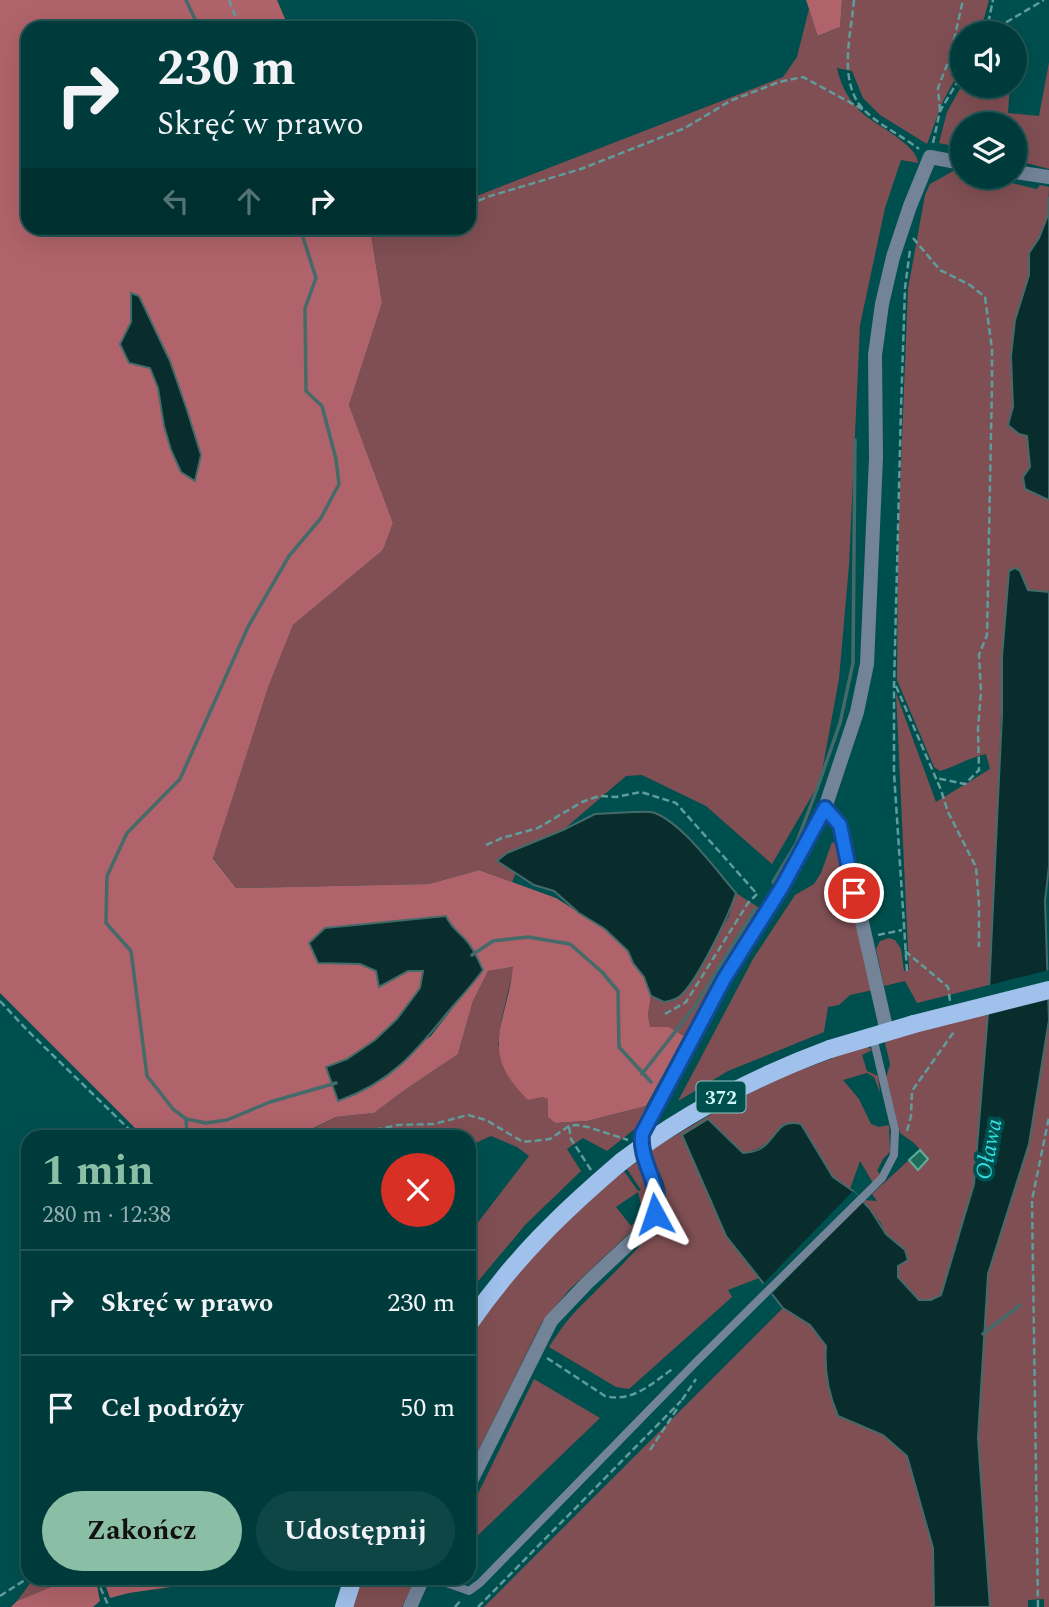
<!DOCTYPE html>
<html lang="pl">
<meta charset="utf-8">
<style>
body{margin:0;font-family:Spectral,serif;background:#0e4646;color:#f1f3f6;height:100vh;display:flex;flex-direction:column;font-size:26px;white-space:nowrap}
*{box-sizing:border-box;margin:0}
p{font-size:23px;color:#95adaf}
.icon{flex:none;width:38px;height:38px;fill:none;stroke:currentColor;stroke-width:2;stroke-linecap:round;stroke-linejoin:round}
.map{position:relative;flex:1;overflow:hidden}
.details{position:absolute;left:21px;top:1130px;width:455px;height:455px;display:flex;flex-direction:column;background:#003b3b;border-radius:21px;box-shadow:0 7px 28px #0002,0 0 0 2px #255}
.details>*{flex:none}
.banner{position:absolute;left:21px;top:21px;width:455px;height:214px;border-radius:21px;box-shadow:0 7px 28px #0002,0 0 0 2px #255;background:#003b3b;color:#f1f3f6;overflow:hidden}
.tools{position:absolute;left:950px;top:21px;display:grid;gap:14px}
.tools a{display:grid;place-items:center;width:77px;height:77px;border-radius:50%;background:#003b3b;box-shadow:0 7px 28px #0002,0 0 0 2px #255;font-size:35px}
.pin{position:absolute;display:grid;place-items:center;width:60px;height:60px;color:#fff;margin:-30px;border:4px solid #fff;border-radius:50%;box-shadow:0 2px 7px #0007}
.me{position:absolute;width:77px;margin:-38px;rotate:355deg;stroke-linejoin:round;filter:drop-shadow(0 0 5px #0008)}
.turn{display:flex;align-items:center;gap:24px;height:147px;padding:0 21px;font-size:32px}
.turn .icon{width:91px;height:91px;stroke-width:2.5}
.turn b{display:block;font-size:49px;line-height:60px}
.lanes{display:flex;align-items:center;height:66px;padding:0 21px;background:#0003;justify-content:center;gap:35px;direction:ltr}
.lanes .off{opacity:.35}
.round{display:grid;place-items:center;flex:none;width:74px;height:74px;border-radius:37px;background:#0e4646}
.headline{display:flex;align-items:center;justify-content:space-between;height:119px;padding:0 21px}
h1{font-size:42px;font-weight:700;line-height:52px;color:#8abfa5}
.action{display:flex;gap:14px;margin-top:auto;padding:14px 21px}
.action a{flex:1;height:80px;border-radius:42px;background:#8abfa5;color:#111;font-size:28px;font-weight:700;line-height:80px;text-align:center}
.action a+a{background:#0e4646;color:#f1f3f6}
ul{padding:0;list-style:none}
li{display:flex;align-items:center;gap:21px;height:105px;padding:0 21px;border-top:2px solid #255}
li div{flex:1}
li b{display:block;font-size:26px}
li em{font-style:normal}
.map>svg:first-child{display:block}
</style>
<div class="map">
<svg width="1049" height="1607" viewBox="0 0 1049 1607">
<rect width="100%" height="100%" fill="#004f4f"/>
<path fill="#804f53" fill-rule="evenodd" d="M842,0H989L980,33H962V66L943,101L927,144L880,115L863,98L852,71L837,68C841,86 848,99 861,112C875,125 918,145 918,163L901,160L885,208L860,325L849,565L839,679L820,782L772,864L706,806L642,775L626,776L563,830L507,853L497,861L516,873L512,882L479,870L429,884L236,888L213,857L269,685L293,625L383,550L393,523L349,405L382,303L370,228H469V199L783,77L797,57L809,9L819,36L840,27Z
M1049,62V169L1015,160V124H962V148L939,143L947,112L962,85L1010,86L1008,113L1039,116Z
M955,170L962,172V177H986L1037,189L1040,185L1049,187L1048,215L1039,238L1029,253V275L1015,320L1011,356L1013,407L1008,424L1027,436L1030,467L1023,477L1036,495L1049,500V592L1028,590L1020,571H1009C997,709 1001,847 989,985L917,1003L905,981L884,986L876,949L880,941L889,938L895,940L901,949L904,971L909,970L896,693L936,802L990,769L986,754C968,758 957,766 940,771L934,767L897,680L898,539L908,289L925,195L930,184Z
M832,842L838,846L873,990L850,995L839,1005L828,1007L824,1032L728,1071L678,1101L753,959L795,895L814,884L821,873Z
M736,893L761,909L684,1036L669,1027H650L648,1014L651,996L665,1002L691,985L729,916Z
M514,967L502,1017L498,1045L542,1097L548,1099V1117L555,1123L587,1121L646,1106L641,1124L607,1151L583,1138L567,1149L581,1171L526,1224L469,1292V1234L529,1156L517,1147L491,1136L469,1146V1138H295L336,1117L374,1113L402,1092L458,1054L473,1001L488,971Z
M988,1013L974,1184L941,1295L931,1300H919L898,1276V1266L905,1251L886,1234L881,1223L863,1200L877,1201L872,1194L909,1160L918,1169L928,1159L914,1143L900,1133L886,1078L890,1064L885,1043L889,1039Z
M1049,1020V1607H1044V1599L1028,1600V1607H990L978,1438L988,1274L1029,1144Z
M865,1045L872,1050L862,1055L867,1071L878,1076L880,1093L874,1077L867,1073L843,1080L859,1099L871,1124L879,1127L889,1125L890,1152L883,1159L877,1171L881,1175L873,1183L860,1161L850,1189L833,1177L801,1124H783C771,1139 763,1150 743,1153L730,1141L713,1203L726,1236L759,1278L728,1290L732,1297L629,1389L616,1387L549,1347C555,1338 561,1328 568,1320C591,1292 659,1237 665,1204C669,1185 658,1168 648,1154L654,1148L737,1099L785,1076L833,1058V1056Z
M637,1162L648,1186L650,1199L649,1207L640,1223L570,1289L542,1322L469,1469V1336L501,1293L539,1249L570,1217L624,1171L638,1191L641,1190L627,1169ZM638,1192L643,1214L631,1226L616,1207Z
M783,1308L810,1325L826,1346C824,1372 828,1393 838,1416L883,1435L907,1456L933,1548L934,1607H484Z
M534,1379L600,1418L469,1544V1512Z
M34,1578H70V1579L17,1601Z
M360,1579H416L402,1607H351Z"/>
<path fill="#b0636a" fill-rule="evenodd" d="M0,0H277L289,28H28V228H370L382,303L349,405L393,523L383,550L293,625L269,685L213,858L236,888L429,884L479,870L556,898L605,929L628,951L633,963L644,977L651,996L648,1014L650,1027H669L684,1036L646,1106L587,1121L555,1123L548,1117V1099L542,1097L528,1100C477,1051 507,1024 513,967L488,971L473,1001L458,1054L402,1092L374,1113L336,1117L295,1137H144L0,993ZM131,293L170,361L201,455L164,426L158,388L150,368L129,363ZM445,916C451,926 457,931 465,939C473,947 478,959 482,970L431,1036L339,1100L326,1067L346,1059L375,1040L397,1019L420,988L423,970L409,971L379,987L377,971L360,964L325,928Z
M806,0H842L840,27L818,36Z
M70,1579H85L97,1585L100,1601L93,1607H11L17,1601Z
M110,1579V1578L227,1579L129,1593L110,1598L106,1587Z"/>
<path fill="#092d2d" stroke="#446a6a" stroke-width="2" d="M1049,197V500L1025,489L1023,477L1030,467L1027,436L1019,434L1008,425L1013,407L1011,356L1015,320L1029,275V253L1039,238L1048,215Z
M131,293L139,296L170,361L187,410L201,455L195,481L181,472L171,450L164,426L158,388L150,368L129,363L120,344L131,322Z
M1015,568L1020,571L1028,590L1049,592V866L1045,901L1049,1020L1029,1144L988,1274L978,1438L990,1607H934L933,1548L907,1456L883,1435L838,1416C828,1393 824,1372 826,1346L810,1325L783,1308L726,1236L682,1135L708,1119L743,1153C749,1152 755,1152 760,1149C778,1138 776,1118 801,1124L833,1177L853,1191L870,1209L886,1234L905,1250L908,1260L898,1266V1277L919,1300H931L941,1295L974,1184L988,1013L1002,714V657L1009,571Z
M633,812C640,812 649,811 655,813C683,824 716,870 736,893C729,915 697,982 680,996C676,1000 670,1001 664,1002L651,996L644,977L633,963L628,951L605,929L579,913L554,891L534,885L497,861L507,853L563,830L595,814Z
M446,916C451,927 457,931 465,939C473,947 478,959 483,970C472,985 460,998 448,1012C415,1053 390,1083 338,1101L326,1067L347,1059L375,1040L397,1019L420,988L423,971H408L379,987L376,971L360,964L318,963L309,943L325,928Z"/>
<path fill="#004f4f" d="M1049,970V997L984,1014L986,986Z
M853,1191L863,1200L770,1296L761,1286Z"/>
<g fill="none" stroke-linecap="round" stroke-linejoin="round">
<path stroke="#446a6a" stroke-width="3.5" d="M186,0L199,28
M300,228L316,278L305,308L306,391L322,406L336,459L339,484L321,518L289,556L248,627L180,779L127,833L107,876L106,923L131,951L147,1076L173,1109L186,1119L206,1123L227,1120L270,1102L336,1083
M773,882L796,844L817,789L840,723L853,663L855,440
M472,955L493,941L528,937L570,944L602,972L618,991L619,1047L651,1082
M642,1074L693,1009L755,909
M186,1119L187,1132L193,1138
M983,1334L1020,1305"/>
</g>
<path fill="#1d6c5b" stroke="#60ae9a" stroke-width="2" d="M920,1150L928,1159L918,1170L909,1160Z"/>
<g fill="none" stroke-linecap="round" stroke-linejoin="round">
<path stroke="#5f9c9c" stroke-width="2.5" stroke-dasharray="7 3.5" stroke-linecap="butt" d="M229,0L240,28
M854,0C851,35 837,84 865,111C881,126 902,136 919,149
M986,33L993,0
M988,33L1044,0
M940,111L938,88L950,57L963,0
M933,143L940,111L962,74
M469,205L487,197L581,169L685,128L730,101L779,82L803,77L864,110
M913,238L940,270L970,285L985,297L992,349V383L987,635L979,655L981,692L978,728L979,770L965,784L936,778
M896,686L941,790L948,812L976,867L979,904V947
M486,845L502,838L538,828L582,802L599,796L616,797L641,792L676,803L757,894
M878,935L902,930
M905,951L948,987L950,1001
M907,971L894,773V687L901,409L905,288L910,250
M0,1001L27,1030L138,1138
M665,1014L686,1002L748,903L757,894
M569,1127L571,1139L591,1170
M907,1131L911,1116L912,1091L953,1033V1029
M334,1138L398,1125L434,1124L468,1115L486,1120L523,1142L550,1139L569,1126L576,1125L588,1127L628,1140
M547,1358L605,1396C633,1403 652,1383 674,1368
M682,1400L696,1379
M650,1450L679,1406
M96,1578L109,1607
M0,1596L28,1578
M455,1607L462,1599
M478,1607L681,1401
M1038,1607L1032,1200L1049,1117"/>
<path stroke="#738499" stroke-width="8" d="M432,1578L469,1591L480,1583L696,1362L882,1178L894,1155L895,1130L873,1037"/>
<path stroke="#738499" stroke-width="14" d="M1015,172L1049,177
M825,808L840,825L887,1032
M469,1485L551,1321L587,1283L651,1223L658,1206V1195L642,1152V1134L724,979L782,887L825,808L857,712L867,664L876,458L875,355L882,304L893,257L910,206L930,157L962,163
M410,1607L423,1578"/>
<path stroke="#9fc1ec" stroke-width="18" d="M830,1049L914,1024
M469,1324C514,1259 561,1213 621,1162
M344,1607L353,1578"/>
<path stroke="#9fc1ec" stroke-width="18" d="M914,1024L1049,990
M621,1162C685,1113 754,1077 830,1049"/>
</g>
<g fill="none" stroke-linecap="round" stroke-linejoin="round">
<defs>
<path id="route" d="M655,1214C663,1186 639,1163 642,1134L724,979L782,887L825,808L840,825L854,893"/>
</defs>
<use href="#route" stroke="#114b97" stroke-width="18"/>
<use href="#route" stroke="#1a73e8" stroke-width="12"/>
</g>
<g text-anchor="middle" stroke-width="7" stroke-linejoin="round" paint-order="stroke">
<rect fill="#004f4f" stroke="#91c5c5" stroke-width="2" x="696.5" y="1081.5" width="49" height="31" rx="5"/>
<g font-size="19" font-weight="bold" fill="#cff7f7">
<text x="721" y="1104">372</text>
</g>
<g font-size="23" font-style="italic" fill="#35dcdc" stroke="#004f4f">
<text transform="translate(988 1149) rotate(-79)" y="8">Oława</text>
</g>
</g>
</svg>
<div class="tools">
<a><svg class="icon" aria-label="sound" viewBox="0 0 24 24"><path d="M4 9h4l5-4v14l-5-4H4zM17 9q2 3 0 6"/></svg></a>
<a><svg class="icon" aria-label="layers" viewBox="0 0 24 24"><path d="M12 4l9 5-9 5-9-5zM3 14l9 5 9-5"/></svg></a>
</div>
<div class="pin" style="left:854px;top:893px;background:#d93025"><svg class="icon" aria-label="arrive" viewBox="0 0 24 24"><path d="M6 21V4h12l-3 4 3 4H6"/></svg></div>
<svg class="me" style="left:655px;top:1214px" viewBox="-20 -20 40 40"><path d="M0-17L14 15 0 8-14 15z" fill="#1a73e8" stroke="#fff" stroke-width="4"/></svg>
<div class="banner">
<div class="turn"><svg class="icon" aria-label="right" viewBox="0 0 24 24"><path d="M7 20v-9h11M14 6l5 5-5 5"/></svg><div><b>230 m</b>Skręć w prawo</div></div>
<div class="lanes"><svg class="icon off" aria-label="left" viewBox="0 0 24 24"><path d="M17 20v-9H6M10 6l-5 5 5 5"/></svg><svg class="icon off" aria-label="ahead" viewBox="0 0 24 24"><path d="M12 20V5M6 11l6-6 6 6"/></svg><svg class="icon" aria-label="right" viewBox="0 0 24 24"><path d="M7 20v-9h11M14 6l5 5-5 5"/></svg></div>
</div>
<section class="details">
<div class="headline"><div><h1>1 min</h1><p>280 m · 12:38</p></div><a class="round" style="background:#d93025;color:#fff"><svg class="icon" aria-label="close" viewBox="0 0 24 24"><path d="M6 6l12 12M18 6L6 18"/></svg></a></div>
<ul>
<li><svg class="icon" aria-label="right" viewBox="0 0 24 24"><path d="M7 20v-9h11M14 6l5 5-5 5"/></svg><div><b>Skręć w prawo</b></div><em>230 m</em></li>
<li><svg class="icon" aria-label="arrive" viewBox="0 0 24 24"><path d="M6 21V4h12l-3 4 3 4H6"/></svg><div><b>Cel podróży</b></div><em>50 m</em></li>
</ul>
<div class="action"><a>Zakończ</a><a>Udostępnij</a></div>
</section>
</div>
